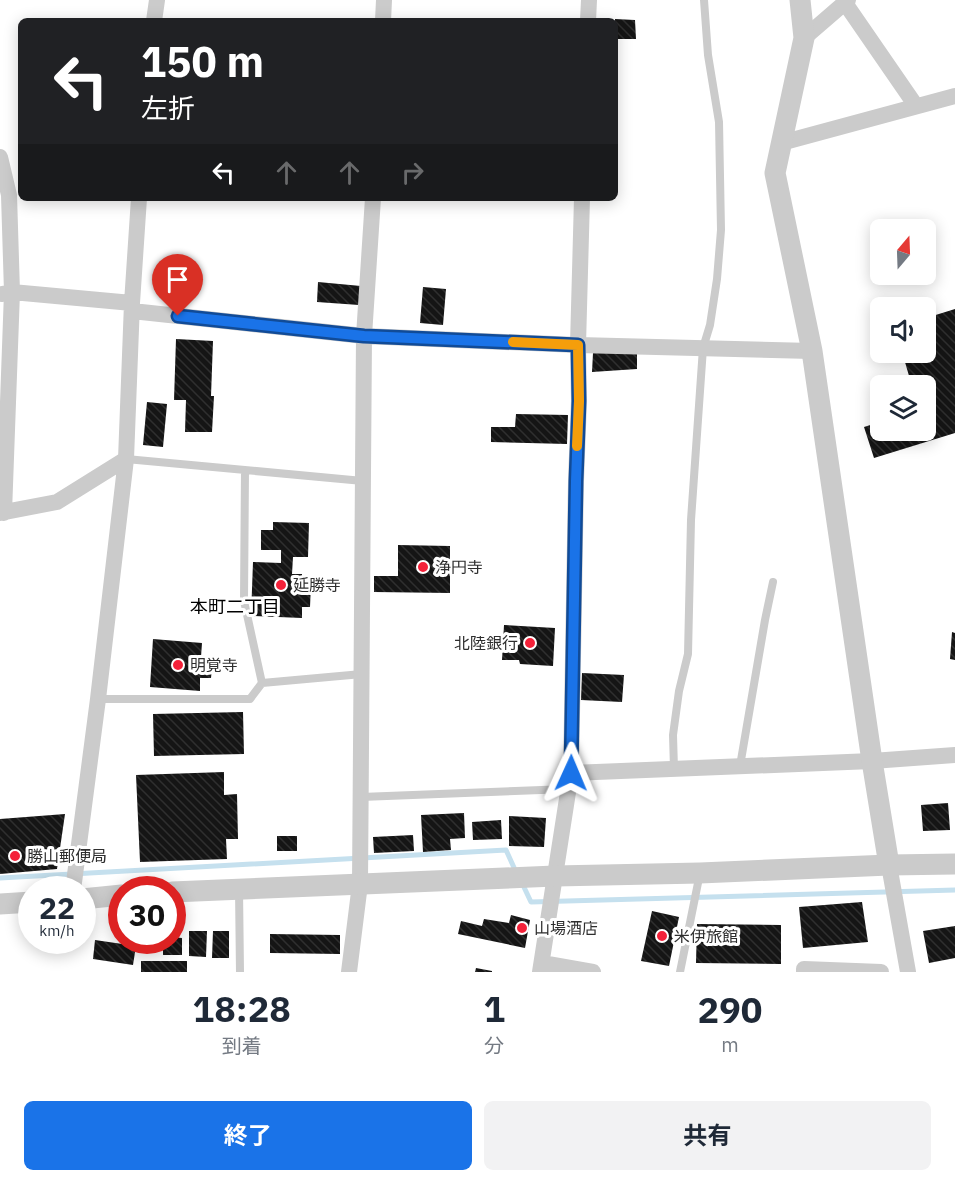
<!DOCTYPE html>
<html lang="ja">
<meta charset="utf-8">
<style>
body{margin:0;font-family:"IBM Plex Sans","Noto Sans JP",sans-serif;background:#f2f2f3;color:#1f2937;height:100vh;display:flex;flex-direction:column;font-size:22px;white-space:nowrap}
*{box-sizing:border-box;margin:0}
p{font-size:20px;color:#747a83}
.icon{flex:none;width:33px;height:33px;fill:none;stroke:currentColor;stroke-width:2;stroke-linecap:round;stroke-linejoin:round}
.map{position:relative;height:972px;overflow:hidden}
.details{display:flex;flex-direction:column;background:#fff;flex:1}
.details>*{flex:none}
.hud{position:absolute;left:18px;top:18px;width:600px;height:183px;border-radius:9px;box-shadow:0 3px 15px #0003;background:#202124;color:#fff;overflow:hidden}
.needle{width:39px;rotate:19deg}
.buttons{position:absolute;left:870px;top:219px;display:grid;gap:12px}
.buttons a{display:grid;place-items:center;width:66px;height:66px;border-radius:9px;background:#fff;box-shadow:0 3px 15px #0003;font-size:30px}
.speed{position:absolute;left:18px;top:876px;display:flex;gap:12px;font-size:30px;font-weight:700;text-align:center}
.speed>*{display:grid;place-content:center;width:78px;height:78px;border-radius:50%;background:#fff;box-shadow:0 3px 15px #0003;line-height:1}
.speed small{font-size:15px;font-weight:400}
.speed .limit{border:9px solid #d22;background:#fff;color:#111}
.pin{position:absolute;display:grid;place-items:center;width:51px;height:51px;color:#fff;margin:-62px -26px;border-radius:50% 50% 50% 0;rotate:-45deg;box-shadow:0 0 6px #0007}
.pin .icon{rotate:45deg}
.me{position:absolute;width:66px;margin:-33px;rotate:1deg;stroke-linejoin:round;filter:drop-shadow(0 0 4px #0008)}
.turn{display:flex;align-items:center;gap:21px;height:126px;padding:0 24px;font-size:27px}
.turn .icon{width:78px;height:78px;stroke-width:2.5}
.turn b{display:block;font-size:42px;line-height:51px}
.lanes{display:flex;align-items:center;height:57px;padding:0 24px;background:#0003;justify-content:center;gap:30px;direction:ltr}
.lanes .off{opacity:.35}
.eta{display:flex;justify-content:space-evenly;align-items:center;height:102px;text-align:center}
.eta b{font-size:36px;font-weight:700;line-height:42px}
.primary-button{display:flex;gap:12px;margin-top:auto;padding:12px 24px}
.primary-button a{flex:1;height:69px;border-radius:9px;background:#1a73e8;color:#fff;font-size:24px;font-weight:700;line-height:69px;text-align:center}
.primary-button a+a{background:#f2f2f3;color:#1f2937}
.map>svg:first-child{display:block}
</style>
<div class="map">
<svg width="955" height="972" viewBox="0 0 955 972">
<defs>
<pattern id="building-back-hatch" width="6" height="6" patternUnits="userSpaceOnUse" patternTransform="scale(1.5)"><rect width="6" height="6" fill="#151515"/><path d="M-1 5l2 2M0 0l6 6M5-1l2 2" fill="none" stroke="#2f2f2f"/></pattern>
</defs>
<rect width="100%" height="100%" fill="#fff"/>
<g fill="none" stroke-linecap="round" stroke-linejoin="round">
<path stroke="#c5e0ee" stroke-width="5" d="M0,878L506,850L516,872
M522,883L531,902L955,890"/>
</g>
<path fill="url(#building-back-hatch)" d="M615,19L635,20L636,39H615Z
M318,282L361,286L359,305L317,302Z
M423,287L446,289L443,325L420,323Z
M955,309V433L874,458L864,427L880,422V430H926V386H912L902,352H926V318Z
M176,339L213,341L211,396H214L212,432H185L186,400H174Z
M593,353H637V369L592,372Z
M147,402L167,404L163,447L143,445Z
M516,414L568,415L567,444L491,442V427H515Z
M273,522L309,523L308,557H293L292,574H302V584H311L310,607H302V618L251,616L253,562L281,563V550H261V530H273Z
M398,545L450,546V593L374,592V576H398Z
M504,625L555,628L553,666L520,664L519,660H502Z
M952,632L955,633V660L950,659Z
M153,639L202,643L201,657L213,658L211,678H200V691L150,687Z
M582,673L624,675L622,702L581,700Z
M243,712L244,754L154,756L153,714Z
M224,772V795L237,794L238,839H226L227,859L140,862L136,775Z
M948,803L950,830L923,831L921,805Z
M464,813L465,838L450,839L451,850L423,852L421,815Z
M65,814L57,869L0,874V819Z
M509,816L546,818L544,847L509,846Z
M501,820L502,839L473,840L472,822Z
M413,835L414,851L374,853L373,837Z
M277,836H297V851H277Z
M862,902L868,942L803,948L799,907Z
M652,911L679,917L669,966L641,961Z
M511,915L530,920L525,948L458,934L461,921L482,926L484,919L509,923Z
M697,924L781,925V964L696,963Z
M955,926V958L929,963L923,931Z
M189,931H207L206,957L189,956Z
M213,931H229V958H212Z
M270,934L340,935V954L270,953Z
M172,937L182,938V955H163V940H172Z
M95,940L136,946L133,965L93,959Z
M141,961H187V972H141Z
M476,968L492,971V972H475Z"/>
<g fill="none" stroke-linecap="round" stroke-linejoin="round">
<path stroke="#cbcbcb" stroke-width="8" d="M126,459L363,481
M262,683L362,674
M98,699H250L262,683L244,601L245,470
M740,766L765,620L773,582
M674,769L673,735L679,691L688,654L691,520L703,348L710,325L717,279L721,230L719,122L708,55L704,0
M361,797L568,789
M239,889L240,972
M680,972L700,873"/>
<path stroke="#cbcbcb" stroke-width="16" d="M845,3L916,106
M154,21L157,0
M383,21L384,0
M588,21L589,0
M804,38L848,0
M781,143L955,96
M0,157L9,195L12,292L4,513
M2,294L12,292L132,303
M132,311L364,336L578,345L812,351
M0,513L57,502L126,459
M571,773L872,761L955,755
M889,865L908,972
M73,890L98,699L126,459L132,303L139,198
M542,963L593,972
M349,972L360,884L364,336L373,198
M540,972L571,773L576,481L579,401L578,345L582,198
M804,972V969L881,972"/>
<path stroke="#cbcbcb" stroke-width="21" d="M800,0L804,38L775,173L812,351L872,761L889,865
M172,892L555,876L700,873L889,865L955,864
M82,899L122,895
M0,904L32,902"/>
</g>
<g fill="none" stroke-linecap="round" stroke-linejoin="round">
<defs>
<path id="route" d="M178,316L364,336L578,345L579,401L576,481L571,773"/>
</defs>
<use href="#route" stroke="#114b97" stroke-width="15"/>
<use href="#route" stroke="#1a73e8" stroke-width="10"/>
<path stroke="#f59e0b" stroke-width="10" d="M513,342L578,345L579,401L577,446"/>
</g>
<g fill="#f42139" stroke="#fff" stroke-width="2">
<circle cx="423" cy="567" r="6"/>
<circle cx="281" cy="585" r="6"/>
<circle cx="530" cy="643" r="6"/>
<circle cx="178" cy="665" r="6"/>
<circle cx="15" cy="856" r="6"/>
<circle cx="522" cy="928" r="6"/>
<circle cx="662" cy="936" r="6"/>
</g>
<g text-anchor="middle" stroke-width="6" stroke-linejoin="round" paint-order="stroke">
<g font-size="16" fill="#2e2e2e" stroke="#fff" text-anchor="start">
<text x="435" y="573">浄円寺</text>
<text x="293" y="591">延勝寺</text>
<text x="518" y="649" text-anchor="end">北陸銀行</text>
<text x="190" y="671">明覚寺</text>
<text x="27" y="862">勝山郵便局</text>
<text x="534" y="934">山場酒店</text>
<text x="674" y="942">米伊旅館</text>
</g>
<g font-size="18" fill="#000" stroke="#fff">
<text x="235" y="613">本町二丁目</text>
</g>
</g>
</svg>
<div class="buttons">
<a><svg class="needle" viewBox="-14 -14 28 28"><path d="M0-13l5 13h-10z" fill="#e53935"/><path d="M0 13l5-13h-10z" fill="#747a83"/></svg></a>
<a><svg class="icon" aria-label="sound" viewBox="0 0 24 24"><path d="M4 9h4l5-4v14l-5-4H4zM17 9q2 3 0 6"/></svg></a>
<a><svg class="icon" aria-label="layers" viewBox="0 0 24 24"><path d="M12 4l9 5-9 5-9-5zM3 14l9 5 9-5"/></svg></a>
</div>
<div class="speed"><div>22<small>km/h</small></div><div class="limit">30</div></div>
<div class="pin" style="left:178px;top:316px;background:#d93025"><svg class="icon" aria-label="arrive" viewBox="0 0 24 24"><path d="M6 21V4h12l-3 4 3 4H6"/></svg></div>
<svg class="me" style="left:571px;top:773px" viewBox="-20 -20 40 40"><path d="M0-17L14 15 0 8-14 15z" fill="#1a73e8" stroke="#fff" stroke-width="4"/></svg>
<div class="hud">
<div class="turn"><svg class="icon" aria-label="left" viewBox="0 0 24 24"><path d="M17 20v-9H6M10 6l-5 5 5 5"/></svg><div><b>150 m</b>左折</div></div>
<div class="lanes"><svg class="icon" aria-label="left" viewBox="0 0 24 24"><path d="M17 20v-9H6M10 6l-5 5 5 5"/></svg><svg class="icon off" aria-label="ahead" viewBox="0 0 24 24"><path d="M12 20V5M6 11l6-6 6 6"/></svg><svg class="icon off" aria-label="ahead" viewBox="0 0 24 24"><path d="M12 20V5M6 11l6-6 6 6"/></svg><svg class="icon off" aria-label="right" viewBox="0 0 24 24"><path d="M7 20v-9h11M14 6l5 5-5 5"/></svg></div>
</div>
</div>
<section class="details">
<div class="eta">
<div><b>18:28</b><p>到着</p></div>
<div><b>1</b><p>分</p></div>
<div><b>290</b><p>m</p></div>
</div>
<div class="primary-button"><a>終了</a><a>共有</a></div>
</section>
